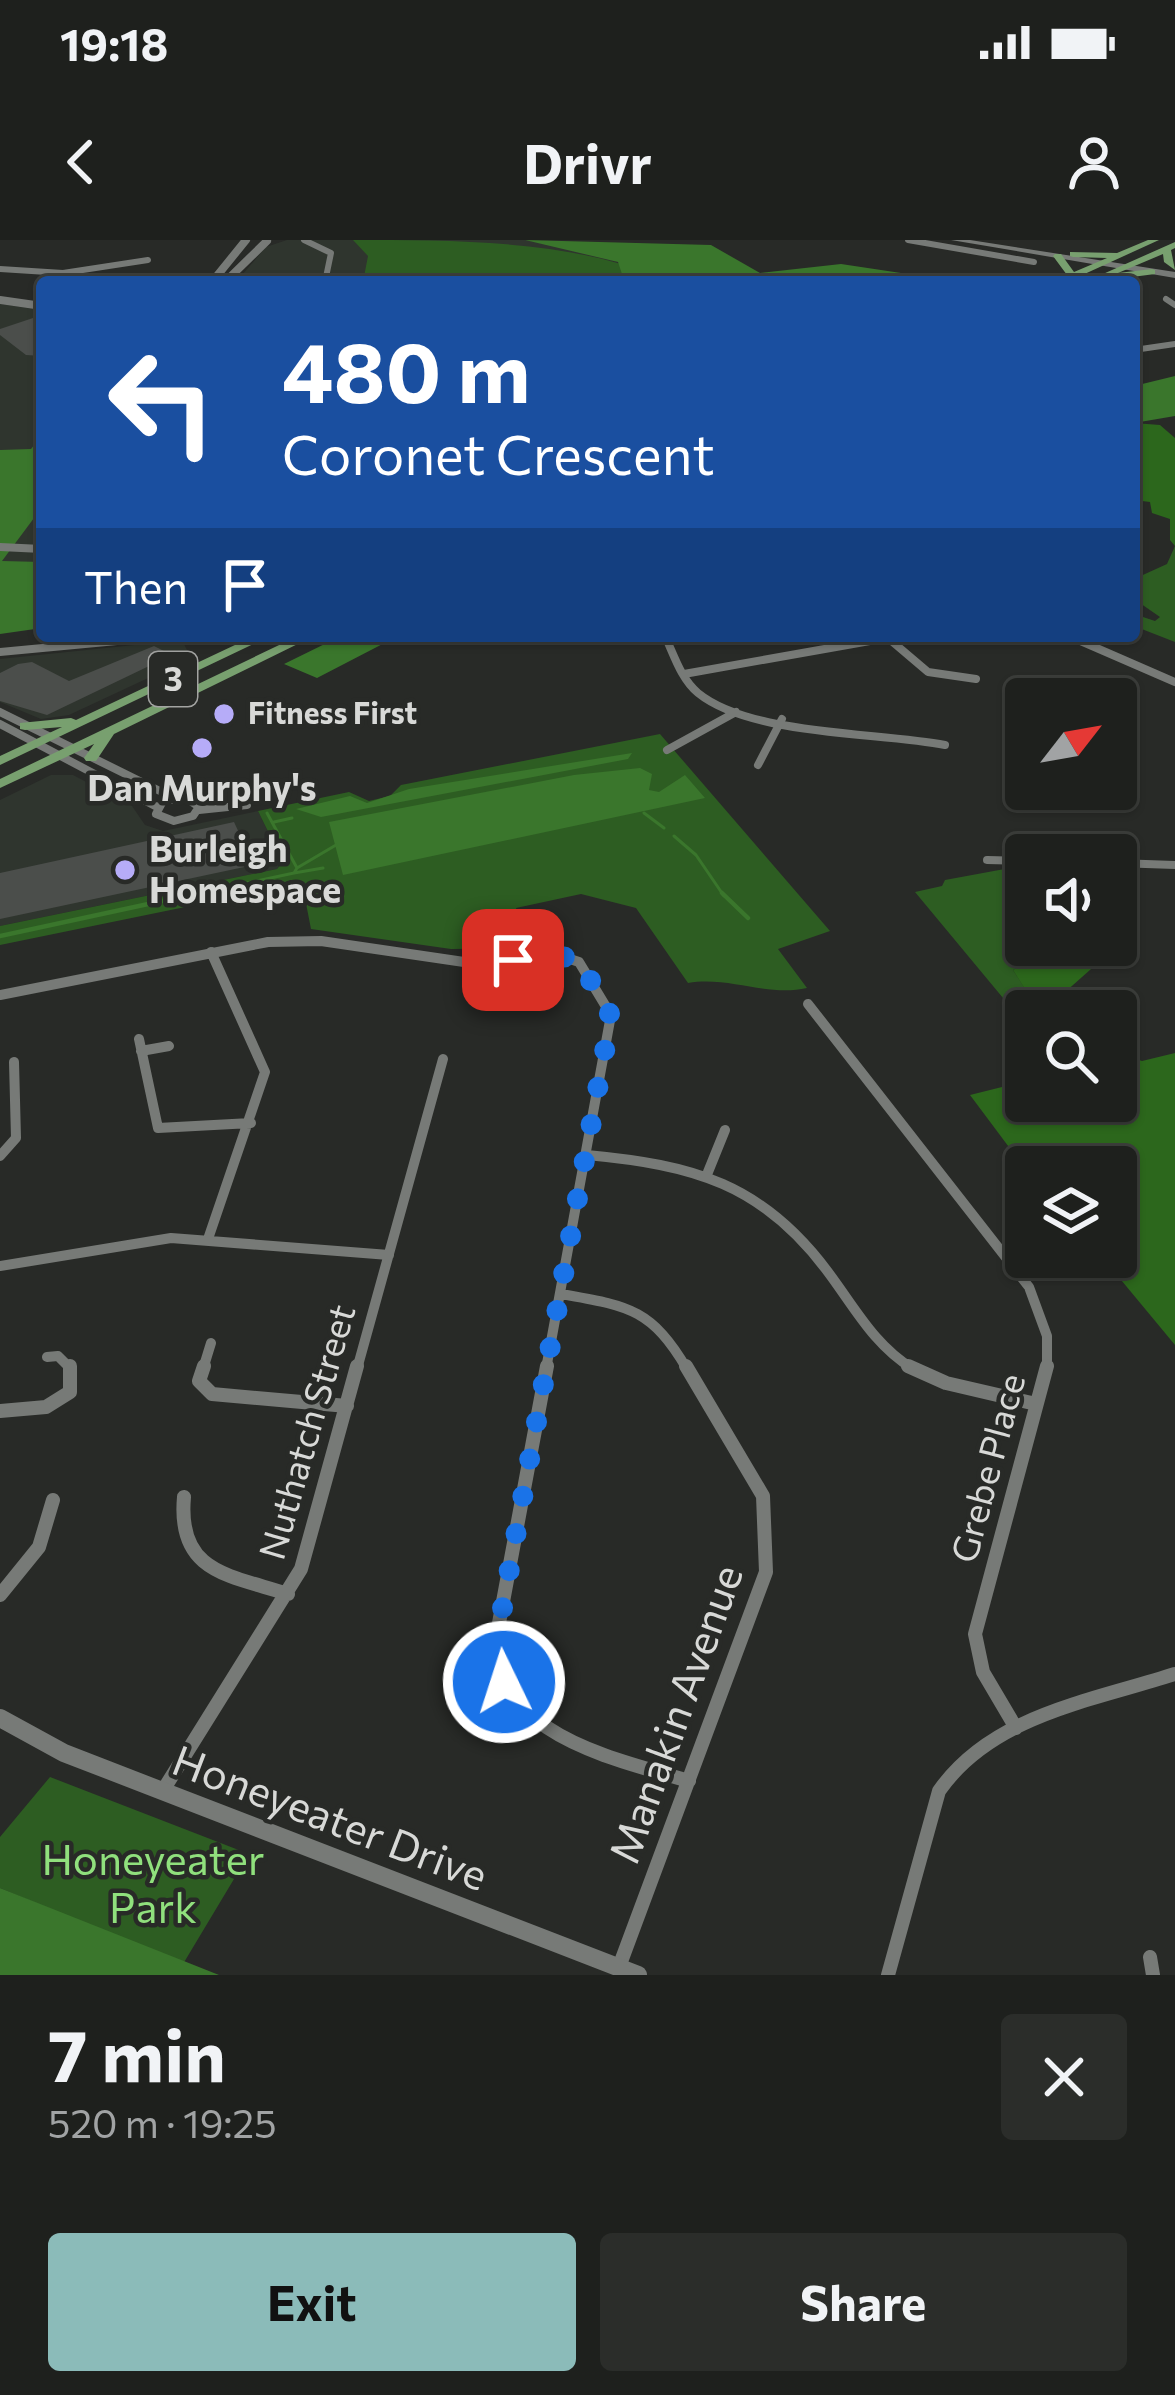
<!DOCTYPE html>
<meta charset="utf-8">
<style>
body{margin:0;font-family:Commissioner,sans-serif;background:#2b2d2a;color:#f1f3f6;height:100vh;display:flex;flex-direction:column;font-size:45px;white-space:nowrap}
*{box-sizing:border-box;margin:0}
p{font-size:39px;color:#a1a3a4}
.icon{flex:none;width:66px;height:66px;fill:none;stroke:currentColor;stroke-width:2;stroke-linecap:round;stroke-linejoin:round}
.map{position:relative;height:1735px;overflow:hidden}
.drawer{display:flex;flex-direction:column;background:#1e201d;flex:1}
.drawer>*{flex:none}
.hud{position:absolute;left:36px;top:36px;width:1104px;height:366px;border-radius:12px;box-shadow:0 3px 9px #0004,0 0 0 3px #3c3e3b;background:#1a4fa0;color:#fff;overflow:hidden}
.needle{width:78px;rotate:59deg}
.fabs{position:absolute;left:1005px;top:438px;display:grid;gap:24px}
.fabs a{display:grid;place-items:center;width:132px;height:132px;border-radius:12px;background:#1e201d;box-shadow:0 3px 9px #0004,0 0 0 3px #3c3e3b;font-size:60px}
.pin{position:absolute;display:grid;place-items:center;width:102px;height:102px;color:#fff;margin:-51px;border-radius:24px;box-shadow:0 6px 18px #0006}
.me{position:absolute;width:132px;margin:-66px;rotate:356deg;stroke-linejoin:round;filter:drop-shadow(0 0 9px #0008)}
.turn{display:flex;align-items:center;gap:42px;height:252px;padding:0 48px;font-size:54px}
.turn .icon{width:156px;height:156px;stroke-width:2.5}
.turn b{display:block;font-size:84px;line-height:102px}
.then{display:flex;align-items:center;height:114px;padding:0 48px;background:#0003;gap:24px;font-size:45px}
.round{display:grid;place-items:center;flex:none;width:126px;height:126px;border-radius:12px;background:#2b2d2a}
.head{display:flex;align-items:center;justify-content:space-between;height:204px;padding:0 48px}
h1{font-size:72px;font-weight:700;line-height:90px}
.primary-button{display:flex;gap:24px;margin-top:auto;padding:24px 48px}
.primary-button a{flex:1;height:138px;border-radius:12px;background:#8bbbb9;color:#111;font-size:48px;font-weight:700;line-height:138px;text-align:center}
.primary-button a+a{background:#2b2d2a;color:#f1f3f6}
.status{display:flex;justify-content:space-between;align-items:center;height:84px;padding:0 60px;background:#1e201d;direction:ltr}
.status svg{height:33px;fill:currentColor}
header{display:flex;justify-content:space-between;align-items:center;height:156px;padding:0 48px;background:#1e201d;font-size:54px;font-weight:700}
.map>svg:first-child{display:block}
</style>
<div class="status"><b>19:18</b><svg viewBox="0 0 49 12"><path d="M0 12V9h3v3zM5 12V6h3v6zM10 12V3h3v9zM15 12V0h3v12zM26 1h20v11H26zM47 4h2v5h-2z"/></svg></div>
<header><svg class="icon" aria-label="back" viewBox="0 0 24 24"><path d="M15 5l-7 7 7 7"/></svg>Drivr<svg class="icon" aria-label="person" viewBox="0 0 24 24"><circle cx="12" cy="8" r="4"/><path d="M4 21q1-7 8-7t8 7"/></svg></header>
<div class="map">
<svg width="1175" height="1735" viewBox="0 0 1175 1735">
<rect width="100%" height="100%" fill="#282a27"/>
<path fill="#2f352e" d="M287,0H525L600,14L621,24L624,41L236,42L266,7Z
M0,64L42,70V322H0Z
M182,400L191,418L69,475L41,479L0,462V419Z
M51,535H73L132,566L145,585L163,591L258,571L283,622L277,629L0,686V560Z"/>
<path fill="#2d5d22" d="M353,0C440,0 540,0 621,24L624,40L363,42L368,16Z
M1175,306V402L1134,386V374L1155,381L1160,377L1134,359V339L1167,324Z
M660,494L830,691L778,709L807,748C767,757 729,736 688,743L636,668L581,654L516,668L530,708L451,709L311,689L302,643L0,705V686L277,629L283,622L258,571L349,552L369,561L390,556L401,545Z
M1010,628L1026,629V705H1060L1013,730L1026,750L1003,758L915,652L942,646L945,640Z
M50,1537L249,1614L183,1724L0,1648V1597Z"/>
<path fill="#2c671c" d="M1134,183L1160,185L1175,198V306L1170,300V279L1152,273L1150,262L1134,260Z
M1060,705H1097L1108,714L1064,753L1079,771H1026V785L1003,758L1025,749L1013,730Z
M1116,812L1142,821L1175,813V1105L1102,1017H1116V927L1026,930L970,855L1026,841V861H1116Z"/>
<path fill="#3a762c" d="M525,0L711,5L760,33L841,24L961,42H614L624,40L618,22Z
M1175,136V176L1134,183V146Z
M42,195V276L34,278L2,321L42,322V388L0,394V210L31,209Z
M341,396H398L317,438L284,424Z
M632,513L628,519L321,577L296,569L350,556L367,563L409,549Z
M640,528L652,534L649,550L659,552L685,535L705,558L343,635L329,582L574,535Z
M0,1648L219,1735H0Z"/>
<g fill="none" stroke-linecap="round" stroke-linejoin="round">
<path stroke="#3a762c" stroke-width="3" d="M644,573L664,588
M274,582L292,578
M674,596L696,615L724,656
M297,628L336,605
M294,633L323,628
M185,656L294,633L297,628L267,573"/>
<path stroke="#3a762c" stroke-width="4.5" d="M722,653L748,678
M0,696L199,653"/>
</g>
<path fill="#4b4e4b" d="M42,75V116L26,115L0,95V89Z
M154,406L172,415L47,475L0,461V433L18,424L32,422L69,441Z
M234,582L247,610L280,603L246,620L249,626L0,679V633Z"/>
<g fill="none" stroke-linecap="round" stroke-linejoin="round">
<path stroke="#777a77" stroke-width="6" d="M304,0L331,13L325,42
M908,0L1034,22
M0,29L63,33L148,20
M1166,59L1175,65
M1134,110L1175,104"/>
<path stroke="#777a77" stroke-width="8" d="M0,307L42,309
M665,396C674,415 681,439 698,453C751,496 878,492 945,505
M1069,396L1175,442
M888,398L928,432L976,439
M0,412L170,396
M684,434L898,396
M0,472L174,558
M0,484L157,567
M667,510L736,472
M758,525L782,479
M186,558L199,567L193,576L174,581L156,574L163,561Z
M199,570L247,565
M987,620L1026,621
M1116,623L1175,625"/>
<path stroke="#777a77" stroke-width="10" d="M0,755L268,702L321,701L464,722L558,715L579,722L611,775L546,1129
M808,764L1029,1047L1047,1096V1129
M139,799L158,888L251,883
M141,811L169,806
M587,915C693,925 762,943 828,1032C855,1068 874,1105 913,1129
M0,916L16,898L14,822
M708,932L725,890
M208,999L265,832L211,712
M0,1026L171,998L389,1015
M561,1054C628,1066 651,1068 687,1129
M47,1117L58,1116L71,1129
M203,1129L211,1103
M357,1129L443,819"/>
<path stroke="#777a77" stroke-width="14" d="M204,1126L199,1141L212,1154L347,1166
M547,1126L499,1383C483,1493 609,1517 689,1541
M908,1126L946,1143L1036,1164
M0,1171L46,1167L70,1152V1126
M184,1257C177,1333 229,1335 288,1354
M0,1355L39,1307L53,1260
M1016,1488L983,1432L975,1394L1047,1126
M162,1552L301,1329L357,1126
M1150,1717L1153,1735
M619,1727L766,1332L763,1256L686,1126
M888,1735L939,1551C992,1475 1092,1461 1175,1434"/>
<path stroke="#777a77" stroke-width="8" d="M212,42L246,0
M225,42L267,1
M0,60L42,66"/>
<path stroke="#777a77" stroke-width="18" d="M0,1478L64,1513L638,1735"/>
<path fill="#777a77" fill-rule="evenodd" d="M951,0H970L1175,32V38Z"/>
<path fill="#78a06f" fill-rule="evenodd" d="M1148,0H1159L1067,42H1054L1067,35L1053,16L1055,14H1061L1074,32L1107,18L1073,17L1070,16V12L1117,13Z
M1175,2V8L1171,10L1175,30L1164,22L1163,14L1118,33L1152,29L1155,30V34L1117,39L1113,35L1098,42H1085Z
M254,396H270L0,525V516L62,487L25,490L20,489V483L71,478L76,480Z
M298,396H314L114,494L96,521H86L84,518L94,504L0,548V539Z"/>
</g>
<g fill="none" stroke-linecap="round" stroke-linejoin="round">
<path stroke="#1a73e8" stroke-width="21" stroke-dasharray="0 37.8" d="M504,1442L496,1408L504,1359L611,776L580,722L558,715L513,720"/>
</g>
<g fill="#b6acf8" stroke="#282a27" stroke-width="4.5">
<circle cx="224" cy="474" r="12"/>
<circle cx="202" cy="508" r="12"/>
<circle cx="125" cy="630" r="12"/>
</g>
<g text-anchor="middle" stroke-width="9" stroke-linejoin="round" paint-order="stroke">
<g font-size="30" font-weight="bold" fill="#d8d9d7" stroke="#282a27" text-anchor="start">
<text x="248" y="484">Fitness First</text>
</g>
<rect fill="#282a27" stroke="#a3a4a2" stroke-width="3" x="149" y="412" width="48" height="54" rx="9"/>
<g font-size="33" font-weight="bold" fill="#d8d9d7">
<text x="173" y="451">3</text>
</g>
<g font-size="36" font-weight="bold" fill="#d8d9d7" stroke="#282a27">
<text x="202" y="561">Dan Murphy's</text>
<text x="149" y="622" text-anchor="start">Burleigh<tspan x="149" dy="41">Homespace</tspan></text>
</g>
<g font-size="36" fill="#d8d9d7" stroke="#282a27">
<text transform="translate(307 1192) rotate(-74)" y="13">Nuthatch Street</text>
<text transform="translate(988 1228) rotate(-75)" y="13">Grebe Place</text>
</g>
<g font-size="42" fill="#d8d9d7" stroke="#282a27">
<text transform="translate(676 1474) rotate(-70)" y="15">Manakin Avenue</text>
<text transform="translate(330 1578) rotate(21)" y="15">Honeyeater Drive</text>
</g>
<g font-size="42" fill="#90e07d" stroke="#282a27">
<text x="153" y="1635">Honeyeater<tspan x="153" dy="48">Park</tspan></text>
</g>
</g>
</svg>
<div class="fabs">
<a><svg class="needle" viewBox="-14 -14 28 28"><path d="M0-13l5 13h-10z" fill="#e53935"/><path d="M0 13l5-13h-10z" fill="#a1a3a4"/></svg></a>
<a><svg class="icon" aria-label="sound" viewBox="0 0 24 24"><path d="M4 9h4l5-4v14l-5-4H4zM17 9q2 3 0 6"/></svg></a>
<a><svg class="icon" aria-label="search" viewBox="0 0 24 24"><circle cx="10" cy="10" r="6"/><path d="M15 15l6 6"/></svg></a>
<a><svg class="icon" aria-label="layers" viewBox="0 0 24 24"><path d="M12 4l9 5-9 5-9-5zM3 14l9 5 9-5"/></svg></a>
</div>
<div class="pin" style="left:513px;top:720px;background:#d93025"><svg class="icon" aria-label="arrive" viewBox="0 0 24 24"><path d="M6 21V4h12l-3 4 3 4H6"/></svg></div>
<svg class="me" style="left:504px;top:1442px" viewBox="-20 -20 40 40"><circle r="17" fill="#1a73e8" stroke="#fff" stroke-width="3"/><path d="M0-11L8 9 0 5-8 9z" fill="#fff"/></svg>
<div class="hud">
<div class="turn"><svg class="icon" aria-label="left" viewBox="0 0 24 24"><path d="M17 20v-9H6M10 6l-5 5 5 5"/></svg><div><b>480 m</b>Coronet Crescent</div></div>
<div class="then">Then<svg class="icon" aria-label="arrive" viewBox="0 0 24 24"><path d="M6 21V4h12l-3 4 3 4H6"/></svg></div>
</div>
</div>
<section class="drawer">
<div class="head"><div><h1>7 min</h1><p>520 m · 19:25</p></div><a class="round"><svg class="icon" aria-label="close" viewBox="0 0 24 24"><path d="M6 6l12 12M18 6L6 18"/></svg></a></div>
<div class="primary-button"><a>Exit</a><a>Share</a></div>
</section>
